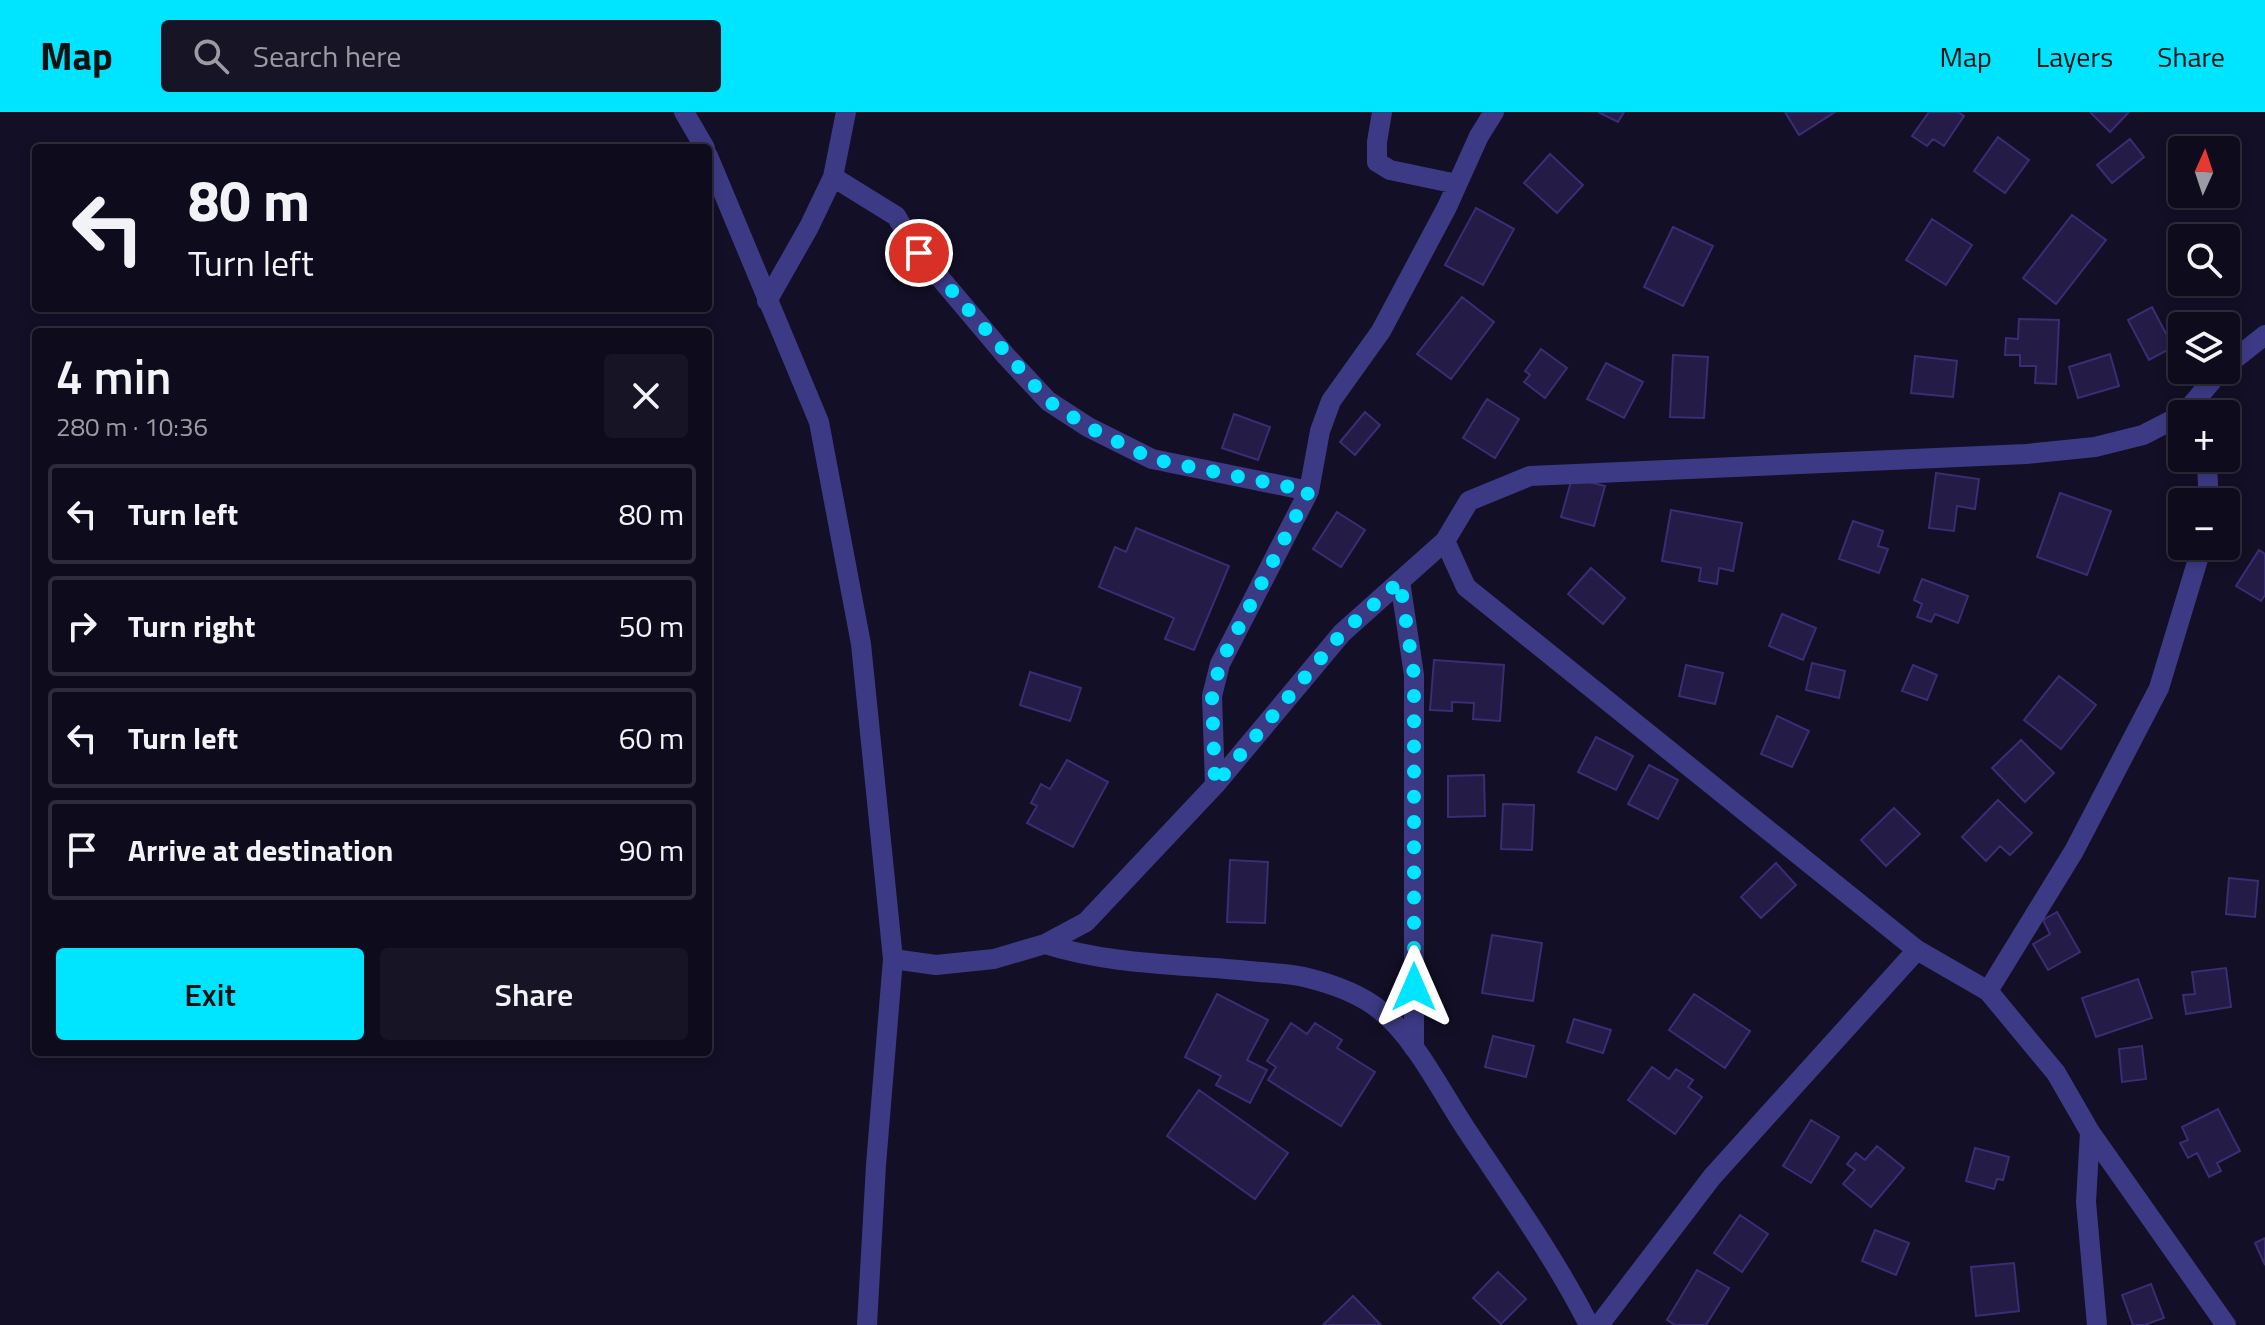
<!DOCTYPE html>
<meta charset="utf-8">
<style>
body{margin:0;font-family:"Titillium Web",sans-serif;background:#171425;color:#f1f3f6;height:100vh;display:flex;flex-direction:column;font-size:30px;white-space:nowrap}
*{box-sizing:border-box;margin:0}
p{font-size:26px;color:#9b9ba3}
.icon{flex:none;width:44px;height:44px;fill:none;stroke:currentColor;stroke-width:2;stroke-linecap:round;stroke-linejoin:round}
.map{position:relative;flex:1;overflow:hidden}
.side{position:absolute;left:32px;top:216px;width:680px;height:728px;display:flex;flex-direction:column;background:#0e0b1c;border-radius:8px;box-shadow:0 4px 12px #0003,0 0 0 2px #2e2b3b}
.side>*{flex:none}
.top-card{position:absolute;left:32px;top:32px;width:680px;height:168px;border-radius:8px;box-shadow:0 4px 12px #0003,0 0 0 2px #2e2b3b;background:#0e0b1c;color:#f1f3f6;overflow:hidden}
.needle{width:52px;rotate:3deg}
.tools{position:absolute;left:2168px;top:24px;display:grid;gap:16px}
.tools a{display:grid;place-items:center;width:72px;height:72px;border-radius:8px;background:#0e0b1c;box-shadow:0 4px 12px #0003,0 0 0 2px #2e2b3b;font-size:40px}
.pin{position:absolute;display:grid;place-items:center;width:68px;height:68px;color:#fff;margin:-34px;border:4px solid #fff;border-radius:50%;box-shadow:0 2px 8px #0007}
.me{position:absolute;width:88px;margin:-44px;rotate:0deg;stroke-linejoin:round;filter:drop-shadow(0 0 6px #0008)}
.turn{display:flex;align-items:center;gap:28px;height:168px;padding:0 24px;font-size:36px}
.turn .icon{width:104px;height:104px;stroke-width:2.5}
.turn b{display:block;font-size:56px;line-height:68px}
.round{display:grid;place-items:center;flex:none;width:84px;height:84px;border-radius:8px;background:#171425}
.summary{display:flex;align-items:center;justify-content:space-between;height:136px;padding:0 24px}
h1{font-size:48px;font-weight:600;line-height:60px}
.cta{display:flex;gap:16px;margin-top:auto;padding:16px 24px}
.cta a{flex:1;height:92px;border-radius:8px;background:#00e5ff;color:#111;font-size:32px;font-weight:600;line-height:92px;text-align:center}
.cta a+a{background:#171425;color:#f1f3f6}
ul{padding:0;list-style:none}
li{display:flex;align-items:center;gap:24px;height:100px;margin:0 16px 12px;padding:0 8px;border:4px solid #2e2b3b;border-radius:8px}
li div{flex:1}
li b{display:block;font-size:30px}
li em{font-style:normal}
header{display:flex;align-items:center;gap:48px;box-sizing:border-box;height:112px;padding:0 40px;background:#00e5ff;color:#111}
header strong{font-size:38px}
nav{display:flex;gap:44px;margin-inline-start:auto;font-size:28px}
.search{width:560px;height:72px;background:#171425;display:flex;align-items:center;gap:20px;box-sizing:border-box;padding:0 28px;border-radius:8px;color:#9b9ba3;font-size:30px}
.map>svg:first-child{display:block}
</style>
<header>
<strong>Map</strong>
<div class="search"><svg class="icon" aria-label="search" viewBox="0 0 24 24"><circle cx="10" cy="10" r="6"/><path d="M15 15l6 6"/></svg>Search here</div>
<nav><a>Map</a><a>Layers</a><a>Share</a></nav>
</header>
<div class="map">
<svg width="2265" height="1213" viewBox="0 0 2265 1213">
<rect width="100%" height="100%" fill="#130f26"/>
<path fill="#241b47" stroke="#3b2d73" stroke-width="2" d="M1598,0H1624L1618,10Z
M1785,0H1835L1799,23Z
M1929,0H1958L1964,4L1944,34L1933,27L1927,34L1912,24Z
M2090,0H2129L2110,20Z
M1998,25L2029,48L2005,81L1974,59Z
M2130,27L2144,45L2112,71L2097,53Z
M1550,42L1583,73L1557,101L1524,71Z
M1476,96L1514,117L1483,173L1445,153Z
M2072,103L2106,128L2056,192L2023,166Z
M1932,107L1972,133L1946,173L1906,148Z
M1673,115L1713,134L1683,194L1644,175Z
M1462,185L1494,210L1451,267L1417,242Z
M2152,195L2173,235L2149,248L2128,208Z
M2019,207L2059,208L2056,272L2035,271L2036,254H2020V243H2005L2006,226L2018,227Z
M1541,237L1567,256L1545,286L1524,270L1530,263L1525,259Z
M2110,242L2119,274L2078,286L2069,255Z
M1673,243L1708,245L1704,306L1670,305Z
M1915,244L1957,249L1953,285L1911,281Z
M1606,251L1643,270L1624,306L1587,287Z
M1487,287L1519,307L1495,346L1463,326Z
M1365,300L1380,313L1355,343L1340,330Z
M1234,302L1270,315L1258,348L1222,336Z
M1936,361L1979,367L1975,397L1957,394L1954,419L1929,416Z
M1572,366L1605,374L1594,414L1561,405Z
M2060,381L2111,399L2087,463L2037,445Z
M1671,398L1742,411L1733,459L1719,456L1717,472L1699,469L1701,456L1662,449Z
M1337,400L1365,418L1341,455L1313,437Z
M1853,409L1883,419L1878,434L1888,437L1879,461L1839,447Z
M1136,416L1229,454L1194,538L1165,527L1174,506L1099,475L1115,435L1126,440Z
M2259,438L2265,442V483L2261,489L2236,474Z
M1591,456L1625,486L1603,512L1568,482Z
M1922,467L1968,484L1958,511L1935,502L1931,510L1917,505L1922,492L1914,488Z
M1782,502L1816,516L1803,548L1769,534Z
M1434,548L1504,553L1500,609L1473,607L1474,591L1452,590V599L1430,598Z
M1812,551L1845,559L1839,586L1806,578Z
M1686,553L1723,561L1715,592L1679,584Z
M1913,553L1937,563L1927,588L1902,579Z
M1030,560L1081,576L1070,609L1020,593Z
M2059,564L2096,593L2061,637L2024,608Z
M1777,604L1809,619L1792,655L1761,642Z
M1596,625L1633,644L1616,678L1578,660Z
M2021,628L2054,661L2025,690L1992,656Z
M1067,648L1108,670L1073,735L1027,711L1037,694L1031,691L1041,672L1050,677Z
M1649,653L1678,668L1658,707L1628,692Z
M1484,663L1485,704L1448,705V664Z
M1998,688L2032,721L2010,743L2000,734L1986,749L1962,725Z
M1503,692L1534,693L1532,738L1501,737Z
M1894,696L1920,722L1886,754L1861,728Z
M1230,748L1268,750L1265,811L1227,810Z
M1776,751L1796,773L1761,806L1741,785Z
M2229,766L2258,769L2255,805L2226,802Z
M2057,800L2080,840L2048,858L2033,832L2050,822L2043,808Z
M1492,823L1542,831L1533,889L1482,881Z
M2226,856L2231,895L2186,902L2183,883L2195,882L2192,860Z
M2138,867L2152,906L2096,925L2082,886Z
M1217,882L1268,908L1247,948L1267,958L1250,991L1216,973L1221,964L1185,945Z
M1694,882L1750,919L1725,956L1669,918Z
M1574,907L1611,918L1603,941L1567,930Z
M1291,911L1307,922L1315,911L1342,928L1337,936L1375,960L1341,1014L1268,968L1276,955L1267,949Z
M1493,924L1534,934L1526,965L1485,955Z
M2142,934L2146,967L2122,970L2119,937Z
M1652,955L1669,967L1676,957L1693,968L1688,975L1702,985L1675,1022L1628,988Z
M1199,978L1288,1041L1255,1087L1167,1024Z
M2218,997L2240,1039L2217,1051L2221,1059L2209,1065L2197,1041L2188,1046L2180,1031L2188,1028L2182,1015Z
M1811,1008L1839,1025L1811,1071L1783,1054Z
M1877,1034L1904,1056L1871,1095L1843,1072L1855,1058L1847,1052L1856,1041L1865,1048Z
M1975,1036L2009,1045L2003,1068L1997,1067L1994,1077L1966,1069Z
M1740,1103L1768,1122L1742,1160L1714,1141Z
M1875,1118L1909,1131L1896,1163L1862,1149Z
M2265,1126V1153L2255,1131Z
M2014,1151L2019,1199L1976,1204L1971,1155Z
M1697,1158L1729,1176L1706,1213H1675L1667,1208Z
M1498,1160L1526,1187L1501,1212L1473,1186Z
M2151,1172L2164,1206L2144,1213H2133L2122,1183Z
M1353,1184L1381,1213H1323Z"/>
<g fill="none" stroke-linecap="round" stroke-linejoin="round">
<path stroke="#3d3a85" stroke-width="20" d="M684,0L705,36
M1382,0L1377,30V50L1390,58L1457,72
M708,44L819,310L861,532L893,847L876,1053L867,1213
M833,65L896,104L919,141L1006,244L1048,289L1088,315L1152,347L1309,379
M767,189L809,115L833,65L846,0
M2226,254L2265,223
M2184,302L2221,258
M2204,346L2207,355L2209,390
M1445,429L1466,475L1917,838L1988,879L2056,961L2090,1020L2226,1213
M1400,469L1414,563V936
M1215,673L1212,584L1220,552L1309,379L1320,319L1331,289L1381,219L1447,95L1479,24L1494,0
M1045,832C1111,853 1180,852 1249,859C1267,861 1286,861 1304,865C1329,871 1361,882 1381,899C1415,926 1442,981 1466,1017C1509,1082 1554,1144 1589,1213
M893,847L936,853L994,847L1045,832L1086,810L1215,673L1342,521L1445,429L1469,389L1530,364L2026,342L2095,335L2143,323L2182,303
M1988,879L2074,739L2159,576L2202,434
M2090,1020L2086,1090L2097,1213
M1599,1213L1712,1065L1917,838"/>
</g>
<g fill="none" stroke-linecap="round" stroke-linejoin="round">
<path stroke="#00e5ff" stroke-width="14" stroke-dasharray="0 25.2" d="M919,141L1048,289L1088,315L1152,347L1309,379L1220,552L1212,584L1215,673L1342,521L1400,469L1414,563V875"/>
</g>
</svg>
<div class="tools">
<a><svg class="needle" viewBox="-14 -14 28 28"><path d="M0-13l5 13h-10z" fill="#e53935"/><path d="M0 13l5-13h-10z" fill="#9b9ba3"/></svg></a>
<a><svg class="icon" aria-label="search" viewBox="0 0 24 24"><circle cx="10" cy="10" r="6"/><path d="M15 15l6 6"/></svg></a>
<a><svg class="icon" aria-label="layers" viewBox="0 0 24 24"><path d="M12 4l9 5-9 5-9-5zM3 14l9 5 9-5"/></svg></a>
<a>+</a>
<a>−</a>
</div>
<div class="pin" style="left:919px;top:141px;background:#d93025"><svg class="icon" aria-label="arrive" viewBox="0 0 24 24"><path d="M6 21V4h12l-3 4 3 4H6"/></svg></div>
<svg class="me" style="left:1414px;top:875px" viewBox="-20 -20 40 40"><path d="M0-17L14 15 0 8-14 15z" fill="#00e5ff" stroke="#fff" stroke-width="4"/></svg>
<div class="top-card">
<div class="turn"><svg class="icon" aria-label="left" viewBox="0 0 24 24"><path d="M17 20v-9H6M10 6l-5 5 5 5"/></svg><div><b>80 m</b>Turn left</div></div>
</div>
<section class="side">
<div class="summary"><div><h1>4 min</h1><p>280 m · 10:36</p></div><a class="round"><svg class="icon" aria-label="close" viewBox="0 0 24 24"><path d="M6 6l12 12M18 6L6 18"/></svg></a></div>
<ul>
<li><svg class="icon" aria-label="left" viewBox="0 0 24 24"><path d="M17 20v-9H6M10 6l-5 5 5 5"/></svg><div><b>Turn left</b></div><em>80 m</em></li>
<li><svg class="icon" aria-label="right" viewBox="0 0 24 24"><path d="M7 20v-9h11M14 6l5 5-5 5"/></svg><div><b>Turn right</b></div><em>50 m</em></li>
<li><svg class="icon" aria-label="left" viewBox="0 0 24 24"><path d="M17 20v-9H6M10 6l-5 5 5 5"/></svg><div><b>Turn left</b></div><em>60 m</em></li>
<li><svg class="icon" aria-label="arrive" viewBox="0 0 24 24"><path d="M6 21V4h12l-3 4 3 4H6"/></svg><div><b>Arrive at destination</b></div><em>90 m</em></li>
</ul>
<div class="cta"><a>Exit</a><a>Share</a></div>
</section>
</div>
